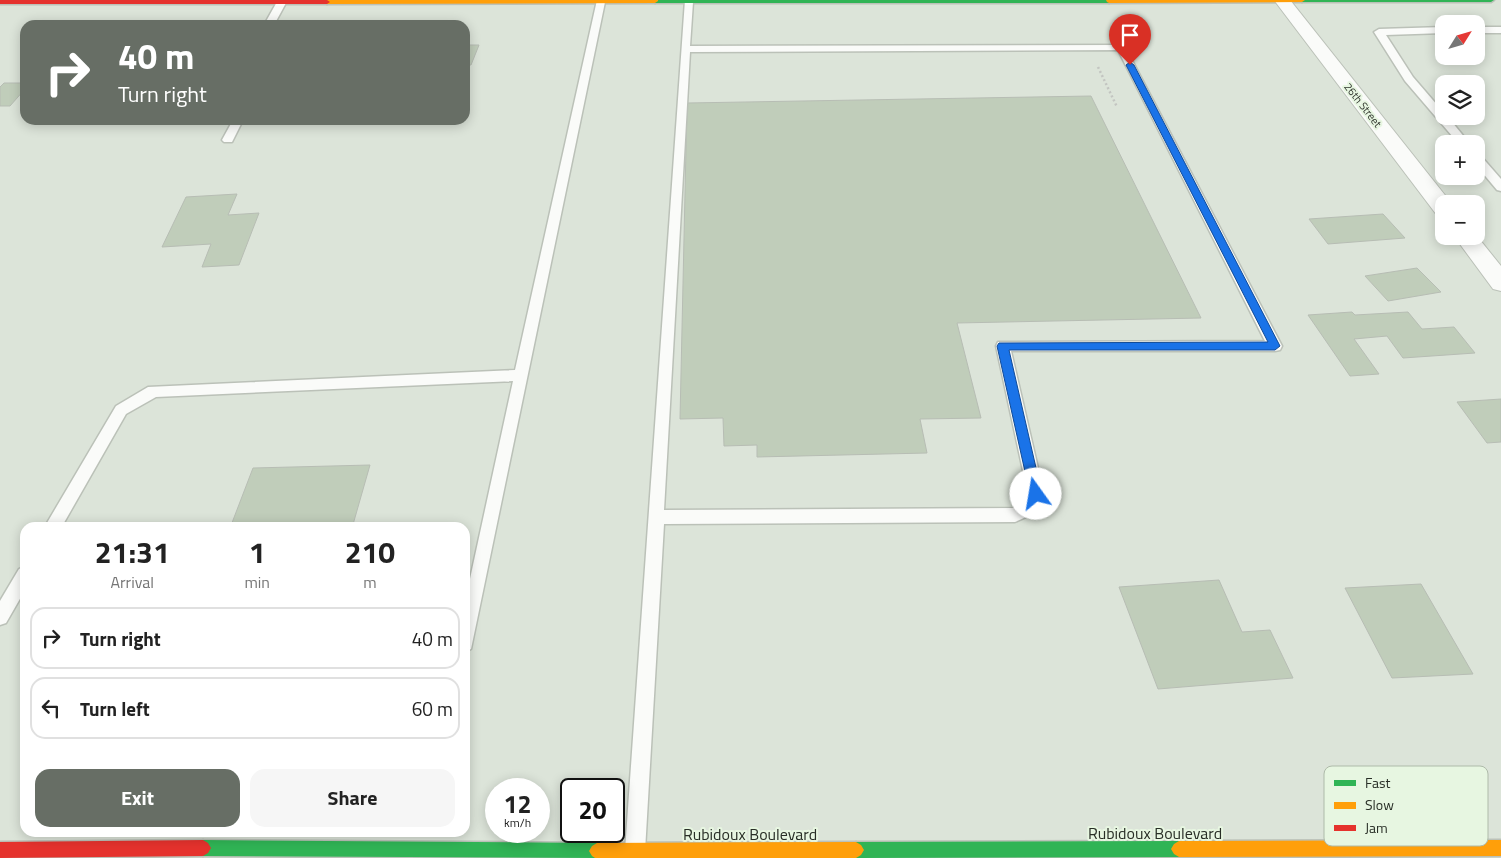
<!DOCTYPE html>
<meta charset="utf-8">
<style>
body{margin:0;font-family:"Titillium Web",sans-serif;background:#f6f6f6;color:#222;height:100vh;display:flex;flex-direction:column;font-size:19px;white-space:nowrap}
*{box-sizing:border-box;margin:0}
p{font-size:16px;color:#767676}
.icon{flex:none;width:28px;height:28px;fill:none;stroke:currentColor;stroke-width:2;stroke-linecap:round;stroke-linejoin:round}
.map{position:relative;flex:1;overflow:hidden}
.panel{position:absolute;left:20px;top:522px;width:450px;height:315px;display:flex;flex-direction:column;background:#fff;border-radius:15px;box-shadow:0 2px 12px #0003}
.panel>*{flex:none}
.guide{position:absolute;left:20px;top:20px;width:450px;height:105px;border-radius:15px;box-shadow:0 2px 12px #0003;background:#676e65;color:#fff;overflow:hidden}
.needle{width:32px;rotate:53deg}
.controls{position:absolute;left:1435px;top:15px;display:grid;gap:10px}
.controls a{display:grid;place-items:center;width:50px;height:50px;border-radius:10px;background:#fff;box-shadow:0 2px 12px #0003;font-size:25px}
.speed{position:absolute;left:485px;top:778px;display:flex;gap:10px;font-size:25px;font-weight:700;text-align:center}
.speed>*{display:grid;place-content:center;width:65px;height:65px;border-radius:50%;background:#fff;box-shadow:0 2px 12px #0003;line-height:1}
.speed small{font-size:12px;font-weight:400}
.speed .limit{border:2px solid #111;border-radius:8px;background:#fff;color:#111}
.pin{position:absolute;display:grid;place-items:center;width:42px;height:42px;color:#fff;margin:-51px -21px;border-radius:50% 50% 50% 0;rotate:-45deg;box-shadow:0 0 5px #0007}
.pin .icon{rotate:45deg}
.me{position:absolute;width:55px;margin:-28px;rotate:347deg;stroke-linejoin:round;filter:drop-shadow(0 0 4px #0008)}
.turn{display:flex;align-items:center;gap:18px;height:105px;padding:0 15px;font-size:22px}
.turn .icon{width:65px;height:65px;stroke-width:2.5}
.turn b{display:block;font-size:35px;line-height:42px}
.eta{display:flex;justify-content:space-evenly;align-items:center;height:85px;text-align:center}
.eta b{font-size:30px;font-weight:700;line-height:35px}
.primary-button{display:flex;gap:10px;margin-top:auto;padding:10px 15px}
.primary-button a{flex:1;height:58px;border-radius:15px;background:#676e65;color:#fff;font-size:20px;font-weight:700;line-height:58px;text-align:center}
.primary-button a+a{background:#f6f6f6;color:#222}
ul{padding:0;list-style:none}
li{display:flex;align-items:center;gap:15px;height:62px;margin:0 10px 8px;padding:0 5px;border:2px solid #e0e0e0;border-radius:15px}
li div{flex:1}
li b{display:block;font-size:19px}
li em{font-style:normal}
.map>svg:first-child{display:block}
</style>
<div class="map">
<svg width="1501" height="858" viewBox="0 0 1501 858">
<rect width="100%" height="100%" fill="#dce4d9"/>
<path fill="#c0cdba" stroke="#b7bdb4" d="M465,45H479L471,65H465Z
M4,83H25V89L10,106H0V87Z
M1091,96L1201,318L957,323L981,418L920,419L927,453L757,457V445L724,446L723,418L680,419L687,103Z
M237,194L228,215L259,213L239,265L202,267L211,244L162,247L186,197Z
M1383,214L1405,238L1328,244L1309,219Z
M1417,268L1441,292L1388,301L1365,276Z
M1352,312L1355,315L1408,312L1422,329L1454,327L1475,353L1403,358L1387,336L1354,339L1379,374L1350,376L1308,315Z
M1501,399V442L1487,443L1457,402Z
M370,465L352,528H230L253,468Z
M1219,580L1242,632L1270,630L1293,678L1158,689L1119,587Z
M1421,584L1473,674L1392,678L1345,588Z"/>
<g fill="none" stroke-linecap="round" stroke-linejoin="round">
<defs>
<path id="lane" d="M278,0L287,1L274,25H264Z
M597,0H603L605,2L471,649L465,652V602L513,381L156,397L126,414L61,528H44L116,406L148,387L515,370Z
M685,0H691L693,2L690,46L1124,45L1282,346L1280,350L1275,351H1011L1044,494L1035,513L1015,522L664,524L645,851L642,858H628L625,851ZM1118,50L1265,341L998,342L996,346L1028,494L1023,503L1013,508L664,510L690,52Z
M1444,27V33L1386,35L1413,77L1444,113V116H1447L1470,144H1459L1405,81L1374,32L1379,29Z
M1476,27H1501V33H1476Z
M233,120H243L232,142H224L222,140Z
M1476,154L1480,155L1501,179V191L1497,190L1476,165Z
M25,566V590L6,623L0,625V601L19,569Z"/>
<path id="street" d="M1274,0H1290L1452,204H1444V216L1436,214Z
M1476,235L1501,266V291L1493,289L1454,236H1476Z"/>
<path id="fast" d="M652,0H1112V1L1109,3H655L653,2Z
M1299,0H1494L1491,2H1302Z
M203,840L597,843L602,846L605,851L602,856L599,858L203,856L198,853L195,848L198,843Z
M1179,841L1184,844L1187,849L1184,854L1179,857L856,858L851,855L848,850L851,845L856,842Z"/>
<path id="slow" d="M327,0H658V1L655,3L327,4L324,2Z
M1106,0H1305L1302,2L1109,3L1107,2Z
M1501,840V856L1179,857L1174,854L1171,849L1174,844L1179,841Z
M856,842L861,845L864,850L861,855L856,858H595L592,856L589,851L592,846L597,843Z"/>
<path id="jam" d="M0,0H327L330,2L327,4H0Z
M203,840L208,843L211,848L208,853L203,856L0,858V842Z"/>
</defs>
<use href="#lane" stroke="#bbc1b8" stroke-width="3"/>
<use href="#street" stroke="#bbc1b8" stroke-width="2"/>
<use href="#fast" stroke="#bbc1b8" stroke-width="3"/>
<use href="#slow" stroke="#bbc1b8" stroke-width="3"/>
<use href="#jam" stroke="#bbc1b8" stroke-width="3"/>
<path stroke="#c3c5c1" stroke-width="2.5" stroke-dasharray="2 2.5" stroke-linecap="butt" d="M1098,67L1117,107"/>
<use href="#lane" fill="#fafbf9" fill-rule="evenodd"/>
<use href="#street" fill="#fafbf9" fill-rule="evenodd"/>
<use href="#fast" fill="#30b455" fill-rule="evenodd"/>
<use href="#slow" fill="#ff9f0a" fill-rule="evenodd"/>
<use href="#jam" fill="#e5322d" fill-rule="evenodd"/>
</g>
<path fill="#1a73e8" stroke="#114b97" d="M1130,62L1134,65L1280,346L1275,350H1009L1042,494L1040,498L1036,499L1032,498L1030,494L997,346L999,343L1268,342L1126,65Z"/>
<g text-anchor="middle" stroke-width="4" stroke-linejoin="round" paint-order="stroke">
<g font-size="11" fill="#282e26" stroke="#e7f6e1">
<text transform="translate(1363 105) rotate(52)" y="4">26th Street</text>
</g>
<g font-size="16" fill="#282e26" stroke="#e7f6e1">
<text x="1155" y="839">Rubidoux Boulevard</text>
<text x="750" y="840">Rubidoux Boulevard</text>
</g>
</g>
<rect x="1324" y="766" width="164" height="80" rx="8" fill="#e7f6e1" stroke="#aebaa9" stroke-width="1"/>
<rect x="1334" y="780" width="22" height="6" fill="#30b455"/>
<rect x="1334" y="802" width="22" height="7" fill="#ff9f0a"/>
<rect x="1334" y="825" width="22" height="6" fill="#e5322d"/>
<g font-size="14" fill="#282e26">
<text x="1365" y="788">Fast</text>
<text x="1365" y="810">Slow</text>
<text x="1365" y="833">Jam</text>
</g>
</svg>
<div class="controls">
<a><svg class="needle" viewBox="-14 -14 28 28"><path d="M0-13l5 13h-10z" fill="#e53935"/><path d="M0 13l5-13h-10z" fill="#767676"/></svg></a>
<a><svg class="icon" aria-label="layers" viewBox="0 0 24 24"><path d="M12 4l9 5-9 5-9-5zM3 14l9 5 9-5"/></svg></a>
<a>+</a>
<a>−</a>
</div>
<div class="speed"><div>12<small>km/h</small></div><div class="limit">20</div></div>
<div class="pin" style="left:1130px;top:65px;background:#d93025"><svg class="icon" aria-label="arrive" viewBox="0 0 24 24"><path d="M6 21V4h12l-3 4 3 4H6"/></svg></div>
<svg class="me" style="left:1036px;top:494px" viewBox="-20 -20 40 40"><circle r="19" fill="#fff"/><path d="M0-13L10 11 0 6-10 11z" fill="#1a73e8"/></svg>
<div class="guide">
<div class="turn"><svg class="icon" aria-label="right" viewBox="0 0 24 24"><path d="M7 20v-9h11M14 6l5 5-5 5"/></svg><div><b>40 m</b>Turn right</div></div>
</div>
<section class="panel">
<div class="eta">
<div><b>21:31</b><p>Arrival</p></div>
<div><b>1</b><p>min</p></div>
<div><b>210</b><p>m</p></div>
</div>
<ul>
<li><svg class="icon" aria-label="right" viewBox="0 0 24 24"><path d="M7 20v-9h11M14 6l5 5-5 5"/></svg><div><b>Turn right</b></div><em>40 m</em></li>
<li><svg class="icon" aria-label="left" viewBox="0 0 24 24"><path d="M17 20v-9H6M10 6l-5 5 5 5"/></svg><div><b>Turn left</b></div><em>60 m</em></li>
</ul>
<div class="primary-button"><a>Exit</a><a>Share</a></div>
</section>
</div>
